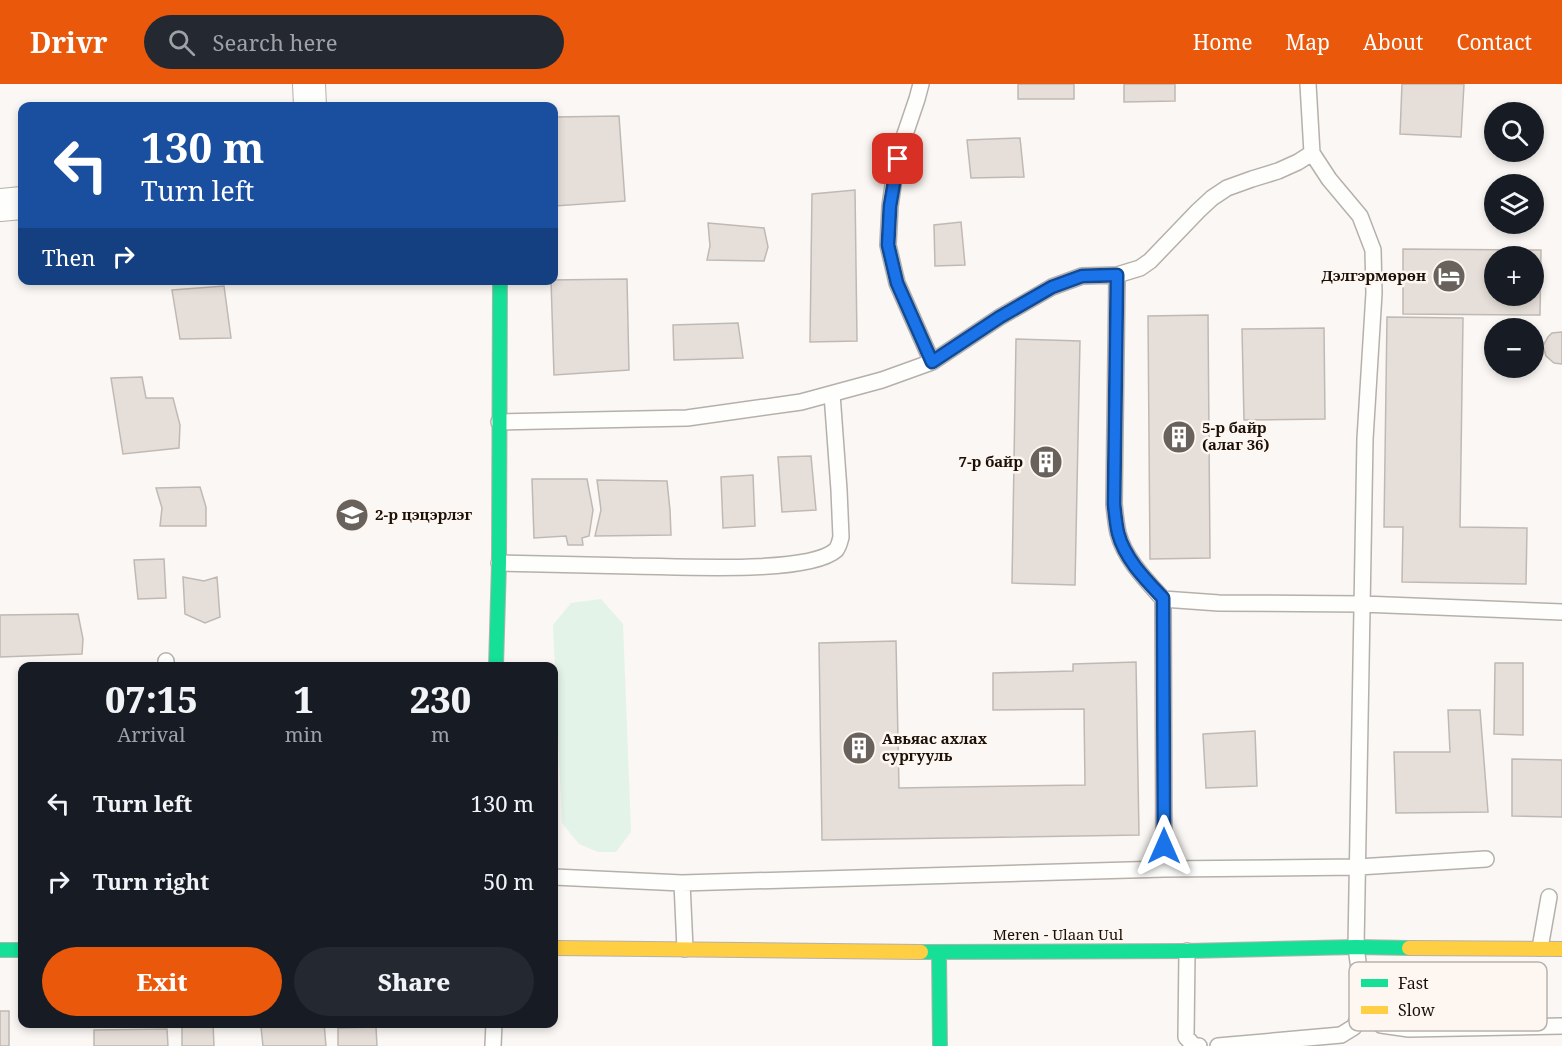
<!DOCTYPE html>
<meta charset="utf-8">
<style>
body{margin:0;font-family:"Noto Serif",serif;background:#242831;color:#f1f3f6;height:100vh;display:flex;flex-direction:column;font-size:22px;white-space:nowrap}
*{box-sizing:border-box;margin:0}
p{font-size:20px;color:#9ea1a6}
.icon{flex:none;width:33px;height:33px;fill:none;stroke:currentColor;stroke-width:2;stroke-linecap:round;stroke-linejoin:round}
.map{position:relative;flex:1;overflow:hidden}
.panel{position:absolute;left:18px;top:578px;width:540px;height:366px;display:flex;flex-direction:column;background:#171b24;border-radius:12px;box-shadow:0 3px 9px #0003}
.panel>*{flex:none}
.top-card{position:absolute;left:18px;top:18px;width:540px;height:183px;border-radius:12px;box-shadow:0 3px 9px #0003;background:#1a4fa0;color:#fff;overflow:hidden}
.controls{position:absolute;left:1484px;top:18px;display:grid;gap:12px}
.controls a{display:grid;place-items:center;width:60px;height:60px;border-radius:50%;background:#171b24;box-shadow:0 3px 9px #0003;font-size:30px}
.pin{position:absolute;display:grid;place-items:center;width:51px;height:51px;color:#fff;margin:-26px;border-radius:12px;box-shadow:0 3px 9px #0006}
.me{position:absolute;width:66px;margin:-33px;rotate:0deg;stroke-linejoin:round;filter:drop-shadow(0 0 4px #0008)}
.turn{display:flex;align-items:center;gap:21px;height:126px;padding:0 24px;font-size:27px}
.turn .icon{width:78px;height:78px;stroke-width:2.5}
.turn b{display:block;font-size:42px;line-height:51px}
.then{display:flex;align-items:center;height:57px;padding:0 24px;background:#0003;gap:12px;font-size:22px}
.eta{display:flex;justify-content:space-evenly;align-items:center;height:102px;text-align:center}
.eta b{font-size:36px;font-weight:800;line-height:42px}
.cta{display:flex;gap:12px;margin-top:auto;padding:12px 24px}
.cta a{flex:1;height:69px;border-radius:36px;background:#ea580c;color:#fff;font-size:24px;font-weight:800;line-height:69px;text-align:center}
.cta a+a{background:#242831;color:#f1f3f6}
ul{padding:0;list-style:none}
li{display:flex;align-items:center;gap:18px;height:78px;padding:0 24px}
li div{flex:1}
li b{display:block;font-size:22px}
li em{font-style:normal}
header{display:flex;align-items:center;gap:36px;box-sizing:border-box;height:84px;padding:0 30px;background:#ea580c;color:#fff}
header strong{font-size:28px}
nav{display:flex;gap:33px;margin-inline-start:auto;font-size:21px}
.search{width:420px;height:54px;background:#242831;display:flex;align-items:center;gap:15px;box-sizing:border-box;padding:0 21px;border-radius:33px;color:#9ea1a6;font-size:22px}
.map>svg:first-child{display:block}
</style>
<header>
<strong>Drivr</strong>
<div class="search"><svg class="icon" aria-label="search" viewBox="0 0 24 24"><circle cx="10" cy="10" r="6"/><path d="M15 15l6 6"/></svg>Search here</div>
<nav><a>Home</a><a>Map</a><a>About</a><a>Contact</a></nav>
</header>
<div class="map">
<svg width="1562" height="962" viewBox="0 0 1562 962">
<rect width="100%" height="100%" fill="#faf7f4"/>
<path fill="#e4f3e8" d="M601,515L623,540L631,748L616,768H598L579,760L562,739L553,541L571,519Z"/>
<path fill="#e6dfd9" stroke="#c0b9b3" stroke-width="1.5" fill-rule="evenodd" d="M1018,0H1074V15H1018Z
M1124,0H1175V17L1124,18Z
M1402,0H1464L1461,53L1400,50Z
M1507,19L1518,20L1525,28H1495L1498,24Z
M619,32L625,117L555,122V33Z
M1020,54L1024,93L971,94L967,56Z
M855,106L857,257L810,258L812,110Z
M961,138L965,181L935,182L934,141Z
M708,139L764,144L768,163L764,177L707,176L710,162Z
M1403,165L1541,166L1540,231L1403,230ZM1494,172H1533V212H1494Z
M627,195L629,286L554,291L551,196Z
M224,202L231,254L180,255L172,206Z
M1208,231L1210,474L1150,475L1148,232Z
M1387,233L1463,234L1460,443L1527,444L1526,500L1402,498L1403,443H1384Z
M738,239L743,274L674,276L673,241Z
M1324,244L1325,335L1244,336L1242,245Z
M1562,248V280L1554,279L1546,272L1543,262L1548,253L1552,249Z
M1016,255L1080,257L1075,501L1012,499Z
M142,293L146,314H173L180,341L179,364L123,370L111,294Z
M811,372L816,426L782,428L778,373Z
M753,391L755,442L723,444L721,393Z
M532,395H587L593,426L589,452L582,454L583,461H568L566,452L534,454Z
M597,396L667,397L670,426L671,451L595,452L601,426Z
M200,403L206,423V442H160L162,424L156,404Z
M164,475L166,514L138,515L134,476Z
M183,493L204,497L217,493L220,533L205,539L185,530Z
M78,530L83,555L82,570L0,573V531Z
M896,557L899,704L1085,701L1084,625L993,626V589L1073,587V580L1136,578L1139,751L822,756L819,559Z
M1495,579H1523V651L1494,650Z
M1448,626H1480L1488,728L1396,729L1394,668H1450Z
M1255,647L1257,702L1206,704L1203,650Z
M1512,675L1562,676V733L1512,732Z
M0,927H9V962H0Z
M182,939H213L214,962H182Z
M315,939H324L326,962H263L261,943Z
M376,943L377,962H338V944Z
M167,945L168,962H94V946Z"/>
<g fill="none" stroke-linecap="round" stroke-linejoin="round">
<defs>
<path id="lane" d="M921,0L917,15L901,62L895,88L890,122L888,161L897,199L932,278
M1308,0L1312,69L1329,95L1360,132L1373,166L1374,209L1365,355L1356,863L1364,922L1381,941L1409,945L1562,942
M1117,191L1114,420C1115,430 1116,440 1118,449C1125,475 1145,495 1163,515L1219,519L1362,520L1562,528
M499,338L687,334L801,318L882,296L932,278L1000,233L1052,203L1082,192L1117,191L1140,184L1150,177L1198,127L1212,114L1227,104L1252,95L1278,87L1298,78L1312,69
M499,479C544,480 588,481 632,482C672,482 808,491 836,466C839,462 840,457 841,453L839,406L832,310
M1163,515L1164,785
M166,577V582
M554,793L682,799
M1540,864L1549,813
M685,865L682,799L1164,785L1358,783L1486,775
M1187,867L1186,953L1194,962H1199
M493,962L494,939
M1218,962L1341,951L1354,943L1364,922"/>
<path id="street" d="M309,0L310,22
M0,121L22,119"/>
<path id="fast" d="M496,582L499,479L500,196
M0,866H22
M921,868L1187,867L1356,863L1409,864
M939,868L940,962"/>
<path id="slow" d="M554,864L921,868
M1409,864L1562,865"/>
</defs>
<use href="#lane" stroke="#b6b0aa" stroke-width="18"/>
<use href="#street" stroke="#b6b0aa" stroke-width="34"/>
<use href="#fast" stroke="#b6b0aa" stroke-width="16"/>
<use href="#slow" stroke="#b6b0aa" stroke-width="16"/>
<use href="#lane" stroke="#fefefd" stroke-width="15"/>
<use href="#street" stroke="#fefefd" stroke-width="32"/>
<use href="#fast" stroke="#16e098" stroke-width="14"/>
<use href="#slow" stroke="#ffcf43" stroke-width="14"/>
</g>
<g fill="none" stroke-linecap="round" stroke-linejoin="round">
<defs>
<path id="route" d="M898,75L890,122L888,161L897,199L932,278L1000,233L1052,203L1082,192L1117,191L1114,420C1115,430 1116,440 1118,449C1125,475 1145,495 1163,514L1164,762"/>
</defs>
<use href="#route" stroke="#114b97" stroke-width="15"/>
<use href="#route" stroke="#1a73e8" stroke-width="10"/>
</g>
<defs>
<symbol id="hotel-disc" viewBox="-11 -11 22 22"><circle r="9.5" fill="#69615b" stroke="#fdf6f1"/><path d="M-6-4.5h1.5V1H6V5H4.5V3h-9V5H-6ZM-4 0a1.8 1.8 0 1 1 3.6 0ZM.5 0V-2.5h3Q6-2.5 6 0Z" fill="#fff"/></symbol>
<symbol id="building-disc" viewBox="-11 -11 22 22"><circle r="9.5" fill="#69615b" stroke="#fdf6f1"/><path d="M-4-6H4V6H1V3H-1V6H-4ZM-2.5-4.3h1.7v1.8h-1.7ZM.8-4.3h1.7v1.8H.8ZM-2.5-1h1.7V.8h-1.7ZM.8-1h1.7V.8H.8Z" fill="#fff"/></symbol>
<symbol id="school-disc" viewBox="-11 -11 22 22"><circle r="9.5" fill="#69615b" stroke="#fdf6f1"/><path d="M0-5L7-2L0 1L-7-2ZM-4 1L0 2.5L4 1V4Q0 6-4 4Z" fill="#fff"/></symbol>
</defs>
<g fill-rule="evenodd">
<use href="#hotel-disc" x="1430" y="173" width="38" height="38"/>
<use href="#building-disc" x="1160" y="334" width="38" height="38"/>
<use href="#building-disc" x="1027" y="359" width="38" height="38"/>
<use href="#school-disc" x="333" y="412" width="38" height="38"/>
<use href="#building-disc" x="840" y="645" width="38" height="38"/>
</g>
<g text-anchor="middle" stroke-width="5" stroke-linejoin="round" paint-order="stroke">
<g font-size="15" font-weight="bold" fill="#1b1008" stroke="#fdf6f1" text-anchor="start">
<text x="1426" y="197" text-anchor="end">Дэлгэрмөрөн</text>
<text x="1202" y="349">5-р байр<tspan x="1202" dy="17">(алаг 36)</tspan></text>
<text x="1023" y="383" text-anchor="end">7-р байр</text>
<text x="375" y="436">2-р цэцэрлэг</text>
<text x="882" y="660">Авьяас ахлах<tspan x="882" dy="17">сургууль</tspan></text>
</g>
<g font-size="15" fill="#1b1008" stroke="#fdf6f1">
<text x="1058" y="856">Meren - Ulaan Uul</text>
</g>
</g>
<rect x="1349" y="878" width="198" height="69" rx="9" fill="#fdf6f1" stroke="#b9b1ab" stroke-width="1.5"/>
<rect x="1361" y="895" width="27" height="8" fill="#16e098"/>
<rect x="1361" y="922" width="27" height="8" fill="#ffcf43"/>
<g font-size="16" fill="#1b1008">
<text x="1398" y="905">Fast</text>
<text x="1398" y="932">Slow</text>
</g>
</svg>
<div class="controls">
<a><svg class="icon" aria-label="search" viewBox="0 0 24 24"><circle cx="10" cy="10" r="6"/><path d="M15 15l6 6"/></svg></a>
<a><svg class="icon" aria-label="layers" viewBox="0 0 24 24"><path d="M12 4l9 5-9 5-9-5zM3 14l9 5 9-5"/></svg></a>
<a>+</a>
<a>−</a>
</div>
<div class="pin" style="left:898px;top:75px;background:#d93025"><svg class="icon" aria-label="arrive" viewBox="0 0 24 24"><path d="M6 21V4h12l-3 4 3 4H6"/></svg></div>
<svg class="me" style="left:1164px;top:762px" viewBox="-20 -20 40 40"><path d="M0-17L14 15 0 8-14 15z" fill="#1a73e8" stroke="#fff" stroke-width="4"/></svg>
<div class="top-card">
<div class="turn"><svg class="icon" aria-label="left" viewBox="0 0 24 24"><path d="M17 20v-9H6M10 6l-5 5 5 5"/></svg><div><b>130 m</b>Turn left</div></div>
<div class="then">Then<svg class="icon" aria-label="right" viewBox="0 0 24 24"><path d="M7 20v-9h11M14 6l5 5-5 5"/></svg></div>
</div>
<section class="panel">
<div class="eta">
<div><b>07:15</b><p>Arrival</p></div>
<div><b>1</b><p>min</p></div>
<div><b>230</b><p>m</p></div>
</div>
<ul>
<li><svg class="icon" aria-label="left" viewBox="0 0 24 24"><path d="M17 20v-9H6M10 6l-5 5 5 5"/></svg><div><b>Turn left</b></div><em>130 m</em></li>
<li><svg class="icon" aria-label="right" viewBox="0 0 24 24"><path d="M7 20v-9h11M14 6l5 5-5 5"/></svg><div><b>Turn right</b></div><em>50 m</em></li>
</ul>
<div class="cta"><a>Exit</a><a>Share</a></div>
</section>
</div>
